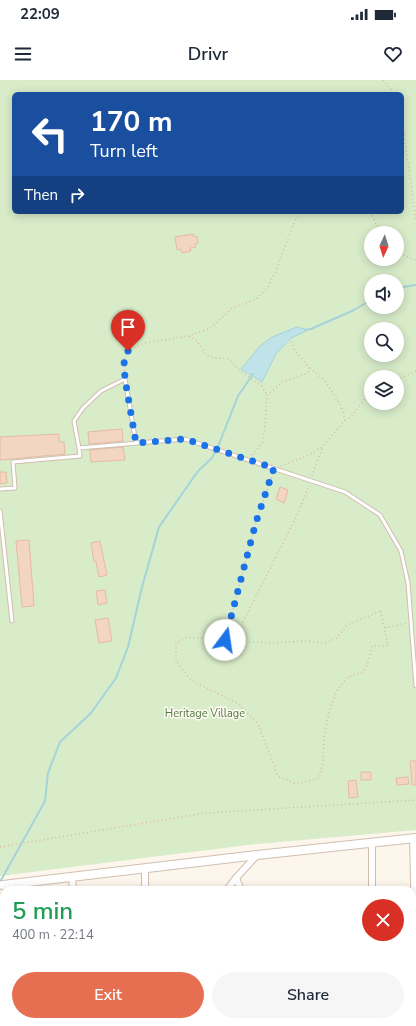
<!DOCTYPE html>
<meta charset="utf-8">
<style>
body{margin:0;font-family:"Nunito Sans",sans-serif;background:#f6f6f7;color:#1f2937;height:100vh;display:flex;flex-direction:column;font-size:15px;white-space:nowrap}
*{box-sizing:border-box;margin:0}
p{font-size:13px;color:#747a83}
.icon{flex:none;width:22px;height:22px;fill:none;stroke:currentColor;stroke-width:2;stroke-linecap:round;stroke-linejoin:round}
.map{position:relative;flex:1;overflow:hidden}
.details{position:absolute;left:0px;top:806px;width:416px;height:140px;display:flex;flex-direction:column;background:#fff;border-radius:12px 12px 0 0;box-shadow:0 2px 10px #0003}
.details>*{flex:none}
.top-card{position:absolute;left:12px;top:12px;width:392px;height:122px;border-radius:6px;box-shadow:0 2px 10px #0003;background:#1a4fa0;color:#fff;overflow:hidden}
.needle{width:26px;rotate:184deg}
.controls{position:absolute;left:364px;top:146px;display:grid;gap:8px}
.controls a{display:grid;place-items:center;width:40px;height:40px;border-radius:50%;background:#fff;box-shadow:0 2px 10px #0003;font-size:20px}
.pin{position:absolute;display:grid;place-items:center;width:34px;height:34px;color:#fff;margin:-41px -17px;border-radius:50% 50% 50% 0;rotate:-45deg;box-shadow:0 0 4px #0007}
.pin .icon{rotate:45deg}
.me{position:absolute;width:44px;margin:-22px;rotate:14deg;stroke-linejoin:round;filter:drop-shadow(0 0 3px #0008)}
.turn{display:flex;align-items:center;gap:14px;height:84px;padding:0 12px;font-size:18px}
.turn .icon{width:52px;height:52px;stroke-width:2.5}
.turn b{display:block;font-size:28px;line-height:34px}
.then{display:flex;align-items:center;height:38px;padding:0 12px;background:#0003;gap:8px;font-size:15px}
.round{display:grid;place-items:center;flex:none;width:42px;height:42px;border-radius:21px;background:#f6f6f7}
.overview{display:flex;align-items:center;justify-content:space-between;height:68px;padding:0 12px}
h1{font-size:24px;font-weight:600;line-height:30px;color:#1e9e55}
.button{display:flex;gap:8px;margin-top:auto;padding:8px 12px}
.button a{flex:1;height:46px;border-radius:24px;background:#e76f51;color:#fff;font-size:16px;font-weight:600;line-height:46px;text-align:center}
.button a+a{background:#f6f6f7;color:#1f2937}
.status{display:flex;justify-content:space-between;align-items:center;height:28px;padding:0 20px;background:#fff;direction:ltr}
.status svg{height:11px;fill:currentColor}
header{display:flex;justify-content:space-between;align-items:center;height:52px;padding:0 12px;background:#fff;font-size:18px;font-weight:600}
.map>svg:first-child{display:block}
</style>
<div class="status"><b>22:09</b><svg viewBox="0 0 49 12"><path d="M0 12V9h3v3zM5 12V6h3v6zM10 12V3h3v9zM15 12V0h3v12zM26 1h20v11H26zM47 4h2v5h-2z"/></svg></div>
<header><svg class="icon" aria-label="menu" viewBox="0 0 24 24"><path d="M4 6h16M4 12h16M4 18h16"/></svg>Drivr<svg class="icon" aria-label="heart" viewBox="0 0 24 24"><path d="M12 20l-8-8c-3-5 5-10 8-4 3-6 11-1 8 4z"/></svg></header>
<div class="map">
<svg width="416" height="946" viewBox="0 0 416 946">
<rect width="100%" height="100%" fill="#fdf6ec"/>
<path fill="#d8ecc9" fill-rule="evenodd" d="M0,0H416V750L257,764L0,796ZM14,14H402V132H14ZM371,153H397V179H371ZM371,201H397V227H371ZM371,249H397V275H371ZM371,297H397V323H371Z"/>
<path fill="#bfe3e8" stroke="#a5d3da" d="M297,247L308,250L291,258L276,274L262,302L241,289L260,266L272,257Z"/>
<g fill="none" stroke-linecap="round" stroke-linejoin="round">
<path stroke="#a5d3da" stroke-width="2" d="M397,208L416,205
M305,250L311,249L354,230L371,220
M0,802L45,721L48,693L60,662L91,633L116,598L128,567L142,507L159,447L198,391L212,378L219,364L238,316L253,294"/>
</g>
<path fill="#f3d5c3" stroke="#e6bba3" d="M193,154L194,157L197,156L198,163L195,164L196,167L190,168L191,171L182,173L181,169L177,170L175,157Z
M122,349L123,361L89,364L88,352Z
M59,354V362H64L65,374L0,380V357Z
M123,367L125,380L91,382L90,370Z
M0,392H6L7,403L0,404Z
M280,407L288,410L284,423L276,419Z
M29,460L34,526L22,527L16,461Z
M100,461L107,495L99,497L96,482H94L91,463Z
M105,510L107,523L98,525L96,511Z
M108,538L112,561L99,563L95,540Z
M410,681H416V705H412Z
M361,692H371V700H361Z
M408,697L409,704L397,705L396,698Z
M356,700L358,717L349,718L348,701Z"/>
<g fill="none" stroke-linecap="round" stroke-linejoin="round">
<defs>
<path id="service" d="M79,368L74,341L83,328L101,311L125,299L136,363
M0,409L15,408L13,382L80,376L79,368L185,359L345,412L380,435L401,471L408,503L416,606
M0,431L12,541
M282,942L283,946
M316,942L317,946"/>
<path id="minor" d="M413,758L416,885
M72,796L73,810
M236,798L241,810
M26,802V810
M145,810V788
M227,810L236,798L257,775
M372,810V763
M95,942L111,946
M47,946L49,942
M154,946L156,942"/>
<path id="tertiary" d="M3,805L257,775L416,758"/>
</defs>
<use href="#service" stroke="#d1beb0" stroke-width="5"/>
<use href="#minor" stroke="#d1beb0" stroke-width="8"/>
<use href="#tertiary" stroke="#d1beb0" stroke-width="10"/>
<path stroke="#d9b8a5" stroke-width="1.5" stroke-dasharray="1 3" stroke-linecap="butt" d="M383,0L395,14
M402,39L416,141
M370,132L374,139L379,153
M397,170C403,174 409,179 416,180
M188,256L211,248L232,228L256,219L266,210L276,191L298,132
M125,295L124,279L128,271L145,263L188,256L197,261L206,275L216,278L229,279L241,292L262,306L267,315
M397,300L416,291
M345,340L351,337L371,311
M252,375L263,362L265,343L267,315L283,302L308,293L309,287L296,272L290,260
M281,386L309,375L323,366L345,340L341,326L325,301L309,287
M312,396L323,366
M381,531L388,566H372L367,585L363,592L348,597L337,610L329,632L324,657L323,683L319,698L296,704L278,696L258,644L239,624L191,600L176,581V563L188,557L267,563L306,561L325,563L337,558L347,545Z
M385,548L406,543
M225,560L256,442L273,393
M234,560L299,431L309,405
M0,767L205,733L416,720"/>
<use href="#service" stroke="#fff" stroke-width="3"/>
<use href="#minor" stroke="#fff" stroke-width="6"/>
<use href="#tertiary" stroke="#fff" stroke-width="8"/>
</g>
<g fill="none" stroke-linecap="round" stroke-linejoin="round">
<path stroke="#1a73e8" stroke-width="7" stroke-dasharray="0 12.6" d="M128,271L124,279L125,299L136,363L185,359L274,388L256,442L225,560"/>
</g>
<g text-anchor="middle" stroke-width="3" stroke-linejoin="round" paint-order="stroke">
<g font-size="11" fill="#537a41" stroke="#fffaf3">
<text x="205" y="637">Heritage Village</text>
</g>
</g>
</svg>
<div class="controls">
<a><svg class="needle" viewBox="-14 -14 28 28"><path d="M0-13l5 13h-10z" fill="#e53935"/><path d="M0 13l5-13h-10z" fill="#747a83"/></svg></a>
<a><svg class="icon" aria-label="sound" viewBox="0 0 24 24"><path d="M4 9h4l5-4v14l-5-4H4zM17 9q2 3 0 6"/></svg></a>
<a><svg class="icon" aria-label="search" viewBox="0 0 24 24"><circle cx="10" cy="10" r="6"/><path d="M15 15l6 6"/></svg></a>
<a><svg class="icon" aria-label="layers" viewBox="0 0 24 24"><path d="M12 4l9 5-9 5-9-5zM3 14l9 5 9-5"/></svg></a>
</div>
<div class="pin" style="left:128px;top:271px;background:#d93025"><svg class="icon" aria-label="arrive" viewBox="0 0 24 24"><path d="M6 21V4h12l-3 4 3 4H6"/></svg></div>
<svg class="me" style="left:225px;top:560px" viewBox="-20 -20 40 40"><circle r="19" fill="#fff"/><path d="M0-13L10 11 0 6-10 11z" fill="#1a73e8"/></svg>
<div class="top-card">
<div class="turn"><svg class="icon" aria-label="left" viewBox="0 0 24 24"><path d="M17 20v-9H6M10 6l-5 5 5 5"/></svg><div><b>170 m</b>Turn left</div></div>
<div class="then">Then<svg class="icon" aria-label="right" viewBox="0 0 24 24"><path d="M7 20v-9h11M14 6l5 5-5 5"/></svg></div>
</div>
<section class="details">
<div class="overview"><div><h1>5 min</h1><p>400 m · 22:14</p></div><a class="round" style="background:#d93025;color:#fff"><svg class="icon" aria-label="close" viewBox="0 0 24 24"><path d="M6 6l12 12M18 6L6 18"/></svg></a></div>
<div class="button"><a>Exit</a><a>Share</a></div>
</section>
</div>
